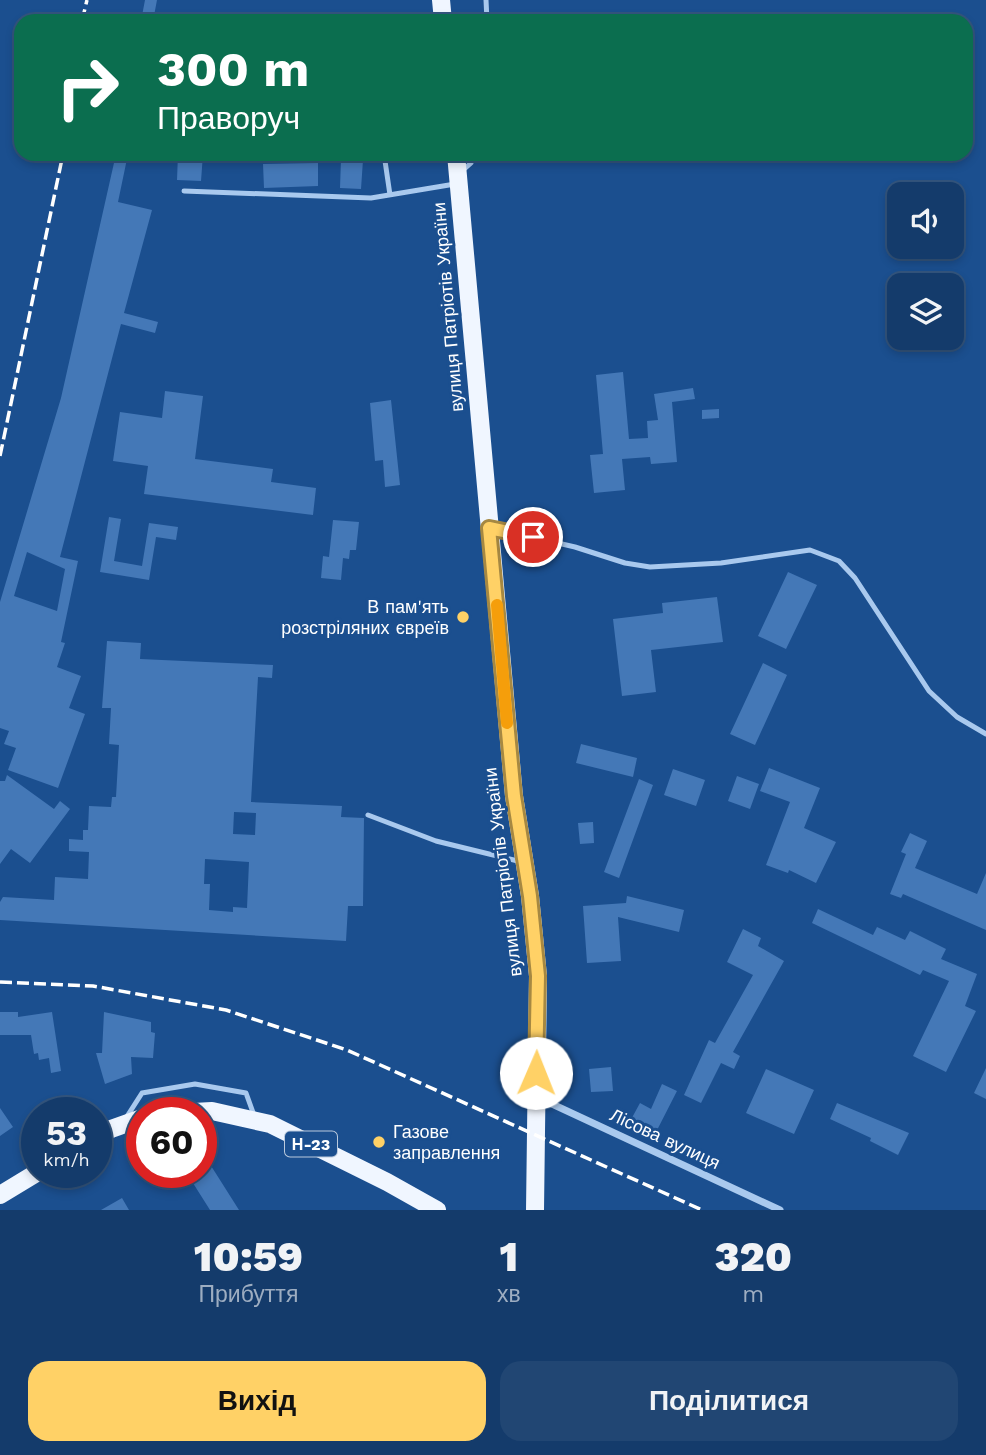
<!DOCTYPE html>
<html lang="uk">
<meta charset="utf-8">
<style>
body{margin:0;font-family:"Work Sans",sans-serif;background:#214673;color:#f1f3f6;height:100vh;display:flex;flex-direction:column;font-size:26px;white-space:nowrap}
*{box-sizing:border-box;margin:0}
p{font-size:23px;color:#9dadc1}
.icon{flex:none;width:38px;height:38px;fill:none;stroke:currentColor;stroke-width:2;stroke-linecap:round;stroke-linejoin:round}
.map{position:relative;height:1210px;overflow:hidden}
.panel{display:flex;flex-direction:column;background:#143b6b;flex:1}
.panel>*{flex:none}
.hud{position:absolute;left:14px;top:14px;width:959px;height:147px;border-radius:21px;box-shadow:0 4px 10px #0003,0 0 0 2px #33557e;background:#0b6e4f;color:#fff;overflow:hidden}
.controls{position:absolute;left:887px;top:182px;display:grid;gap:14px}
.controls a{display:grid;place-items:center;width:77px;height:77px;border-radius:14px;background:#143b6b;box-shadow:0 4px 10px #0003,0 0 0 2px #33557e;font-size:35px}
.speed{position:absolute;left:21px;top:1097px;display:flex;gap:14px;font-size:35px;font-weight:700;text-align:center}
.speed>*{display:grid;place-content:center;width:91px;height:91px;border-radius:50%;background:#143b6b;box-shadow:0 4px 10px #0003,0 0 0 2px #33557e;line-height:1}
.speed small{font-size:18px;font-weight:400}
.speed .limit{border:10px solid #d22;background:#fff;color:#111}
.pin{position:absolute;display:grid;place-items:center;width:60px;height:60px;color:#fff;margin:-30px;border:4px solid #fff;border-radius:50%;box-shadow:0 2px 7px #0007}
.me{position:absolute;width:77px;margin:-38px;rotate:1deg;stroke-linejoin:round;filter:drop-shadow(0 0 5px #0008)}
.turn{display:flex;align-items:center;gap:24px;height:147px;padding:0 28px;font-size:32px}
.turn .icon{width:91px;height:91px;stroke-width:2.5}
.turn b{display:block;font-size:49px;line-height:60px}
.eta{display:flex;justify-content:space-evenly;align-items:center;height:119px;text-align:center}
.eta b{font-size:42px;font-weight:800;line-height:49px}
.primary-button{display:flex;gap:14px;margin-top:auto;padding:14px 28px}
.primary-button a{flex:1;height:80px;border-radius:21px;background:#ffd166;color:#111;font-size:28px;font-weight:800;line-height:80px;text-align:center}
.primary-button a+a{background:#214673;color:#f1f3f6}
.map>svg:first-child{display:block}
</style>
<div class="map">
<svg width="986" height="1210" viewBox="0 0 986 1210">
<rect width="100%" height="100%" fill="#1b4f8f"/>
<path fill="#4478b7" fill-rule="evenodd" d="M145,0H157L153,21H141Z
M116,154H128L118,202L152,210L124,313L158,322L155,333L121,324L60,557L78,561L61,642L65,643L57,667L81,676L69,708L85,714L58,788L8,770L16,748L4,744L9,731L0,728V602L61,398ZM27,552L65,569L57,611L14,596Z
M178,154H203L201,181L177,180Z
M341,159L363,160L361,189L340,188Z
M318,163V186L264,188L263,164Z
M623,372L629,439L648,438L647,421L658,420L654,394L693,388L695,399L672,402L677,462L651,464L650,457L622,459L625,490L594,493L590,455L603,454L596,375Z
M165,391L203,396L195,459L273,469L271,482L316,488L313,515L144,494L148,466L113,461L120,412L162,418Z
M391,400L400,485L385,487L383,460L375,461L370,403Z
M719,409V418L702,419V410Z
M109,517L121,519L114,561L142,566L149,523L178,527L176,540L156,537L149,580L100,572Z
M333,520L359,522L356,550H350L349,559L343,558L341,580L321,578L323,556L329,557Z
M788,572L817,585L786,649L758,636Z
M717,597L723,642L651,650L656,692L622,696L613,619L663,613L662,603Z
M107,641L141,643L140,659L273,665L272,678L258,677L251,802L342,806L341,817L364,818L363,906H348L346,941L0,920V902L3,897L54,900L55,877L88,879L89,852L69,851V839L83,840V830H88L89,806L111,807L112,797H116L119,745L109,744L111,708H102ZM234,812L256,813L255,835L233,834ZM205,859L249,862L247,908L233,907V912L209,910L210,884H204Z
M763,663L787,675L755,745L730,734Z
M581,744L637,758L633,777L576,763Z
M769,768L820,788L804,828L836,842L816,883L789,870L788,873L766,865L790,802L760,791Z
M673,769L705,780L696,806L664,795Z
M7,775L54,809L60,801L70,809L30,863L11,849L0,864V781H5Z
M737,776L759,784L750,809L728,801Z
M639,779L653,785L619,878L604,872Z
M593,822L594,843L580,844L578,823Z
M910,833L927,841L915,868L977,894L986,873V930L903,894L901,898L890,894L906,854L901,852Z
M627,896L684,910L679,932L618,917L621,961L587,963L583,906L626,903Z
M818,909L873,935L877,927L905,940L910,931L946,949L941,959L977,974L965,1006L976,1011L946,1072L913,1056L949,981L923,970L920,975L812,923Z
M743,929L761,938L758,946L784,961L733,1052L740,1056L734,1069L721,1063L701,1103L684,1095L709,1040L715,1043L753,975L727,962Z
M0,1012H18V1017L52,1012L61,1071L51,1073L49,1058L39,1060L38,1053L34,1054L31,1035H0Z
M104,1012L151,1022V1032L155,1033L153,1058L131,1057L132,1074L105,1084L96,1053H102Z
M611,1067L613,1091L591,1092L589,1069Z
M986,1068V1099L974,1093Z
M766,1069L814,1090L794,1134L746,1113Z
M662,1084L677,1091L653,1138L628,1125L640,1103L651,1109Z
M837,1103L909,1133L898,1155L870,1141L871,1138L830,1119Z
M0,1108L13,1127L0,1136Z
M201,1150L239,1210H210L186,1172H201Z
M122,1198L129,1210H101Z"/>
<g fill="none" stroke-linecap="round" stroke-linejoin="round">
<path stroke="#a9c9ee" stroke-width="5" d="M486,0L487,21
M384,154L390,195
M462,171L471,163L473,154
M184,191L371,198L455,184
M493,528L575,547L625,563L650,567L721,563L810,550L839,561L855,578L929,691L957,717L986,734
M368,815L436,841L522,862
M126,1118L142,1093L195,1084L246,1093L255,1118"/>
<path stroke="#a9c9ee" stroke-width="7" d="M537,1097L780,1210"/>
<path stroke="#f0f6ff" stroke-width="18" d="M441,0L443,21
M456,154L514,796L530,896L538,976L535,1210
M175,1113L212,1111L270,1124L387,1182L437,1210
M96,1138L111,1129L142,1118
M0,1195L38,1172"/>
<path stroke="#fff" stroke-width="3.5" stroke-dasharray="12 5" stroke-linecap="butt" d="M82,21L87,0
M0,456L63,154
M0,982L93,986L226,1010L347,1050L702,1210"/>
</g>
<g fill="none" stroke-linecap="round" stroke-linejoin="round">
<defs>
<path id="route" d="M533,537L489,528L514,796L530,896L538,976L536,1073"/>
</defs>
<use href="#route" stroke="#a68842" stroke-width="18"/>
<use href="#route" stroke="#ffd166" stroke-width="12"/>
<path stroke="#f59e0b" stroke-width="12" d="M497,605L507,723"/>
</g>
<g fill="#ffd166" stroke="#1b4f8f" stroke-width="2.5">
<circle cx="463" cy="617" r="7"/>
<circle cx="379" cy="1142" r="7"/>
</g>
<g text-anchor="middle" stroke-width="6" stroke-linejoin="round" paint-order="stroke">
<rect fill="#1b4f8f" stroke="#bbcadd" stroke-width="2" x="285" y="1131.5" width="52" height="25" rx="5"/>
<g font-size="16" font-weight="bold" fill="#fff">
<text x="311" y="1150">Н-23</text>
</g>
<g font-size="18" fill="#fff" stroke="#1b4f8f">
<text transform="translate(448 307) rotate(-95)" y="6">вулиця Патріотів України</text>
<text transform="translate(503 872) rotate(-97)" y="6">вулиця Патріотів України</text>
<text transform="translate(665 1139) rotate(25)" y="6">Лісова вулиця</text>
</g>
<g font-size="18" fill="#fff" stroke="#1b4f8f" text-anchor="end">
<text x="449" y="613">В пам'ять<tspan x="449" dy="21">розстріляних євреїв</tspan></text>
<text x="393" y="1138" text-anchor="start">Газове<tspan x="393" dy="21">заправлення</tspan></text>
</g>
</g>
</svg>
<div class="controls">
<a><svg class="icon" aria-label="sound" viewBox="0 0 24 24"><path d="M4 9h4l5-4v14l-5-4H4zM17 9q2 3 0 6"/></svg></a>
<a><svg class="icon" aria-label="layers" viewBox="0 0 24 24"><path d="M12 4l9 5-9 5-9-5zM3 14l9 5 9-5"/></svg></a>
</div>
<div class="speed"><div>53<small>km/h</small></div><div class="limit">60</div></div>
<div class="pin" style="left:533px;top:537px;background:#d93025"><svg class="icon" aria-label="arrive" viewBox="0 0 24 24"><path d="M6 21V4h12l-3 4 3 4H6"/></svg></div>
<svg class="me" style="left:536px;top:1073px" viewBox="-20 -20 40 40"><circle r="19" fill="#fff"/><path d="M0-13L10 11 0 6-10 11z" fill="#ffd166"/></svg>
<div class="hud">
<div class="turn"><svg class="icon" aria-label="right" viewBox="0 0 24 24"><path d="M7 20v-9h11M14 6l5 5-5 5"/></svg><div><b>300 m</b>Праворуч</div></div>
</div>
</div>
<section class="panel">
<div class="eta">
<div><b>10:59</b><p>Прибуття</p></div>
<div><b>1</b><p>хв</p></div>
<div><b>320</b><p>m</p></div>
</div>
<div class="primary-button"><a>Вихід</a><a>Поділитися</a></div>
</section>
